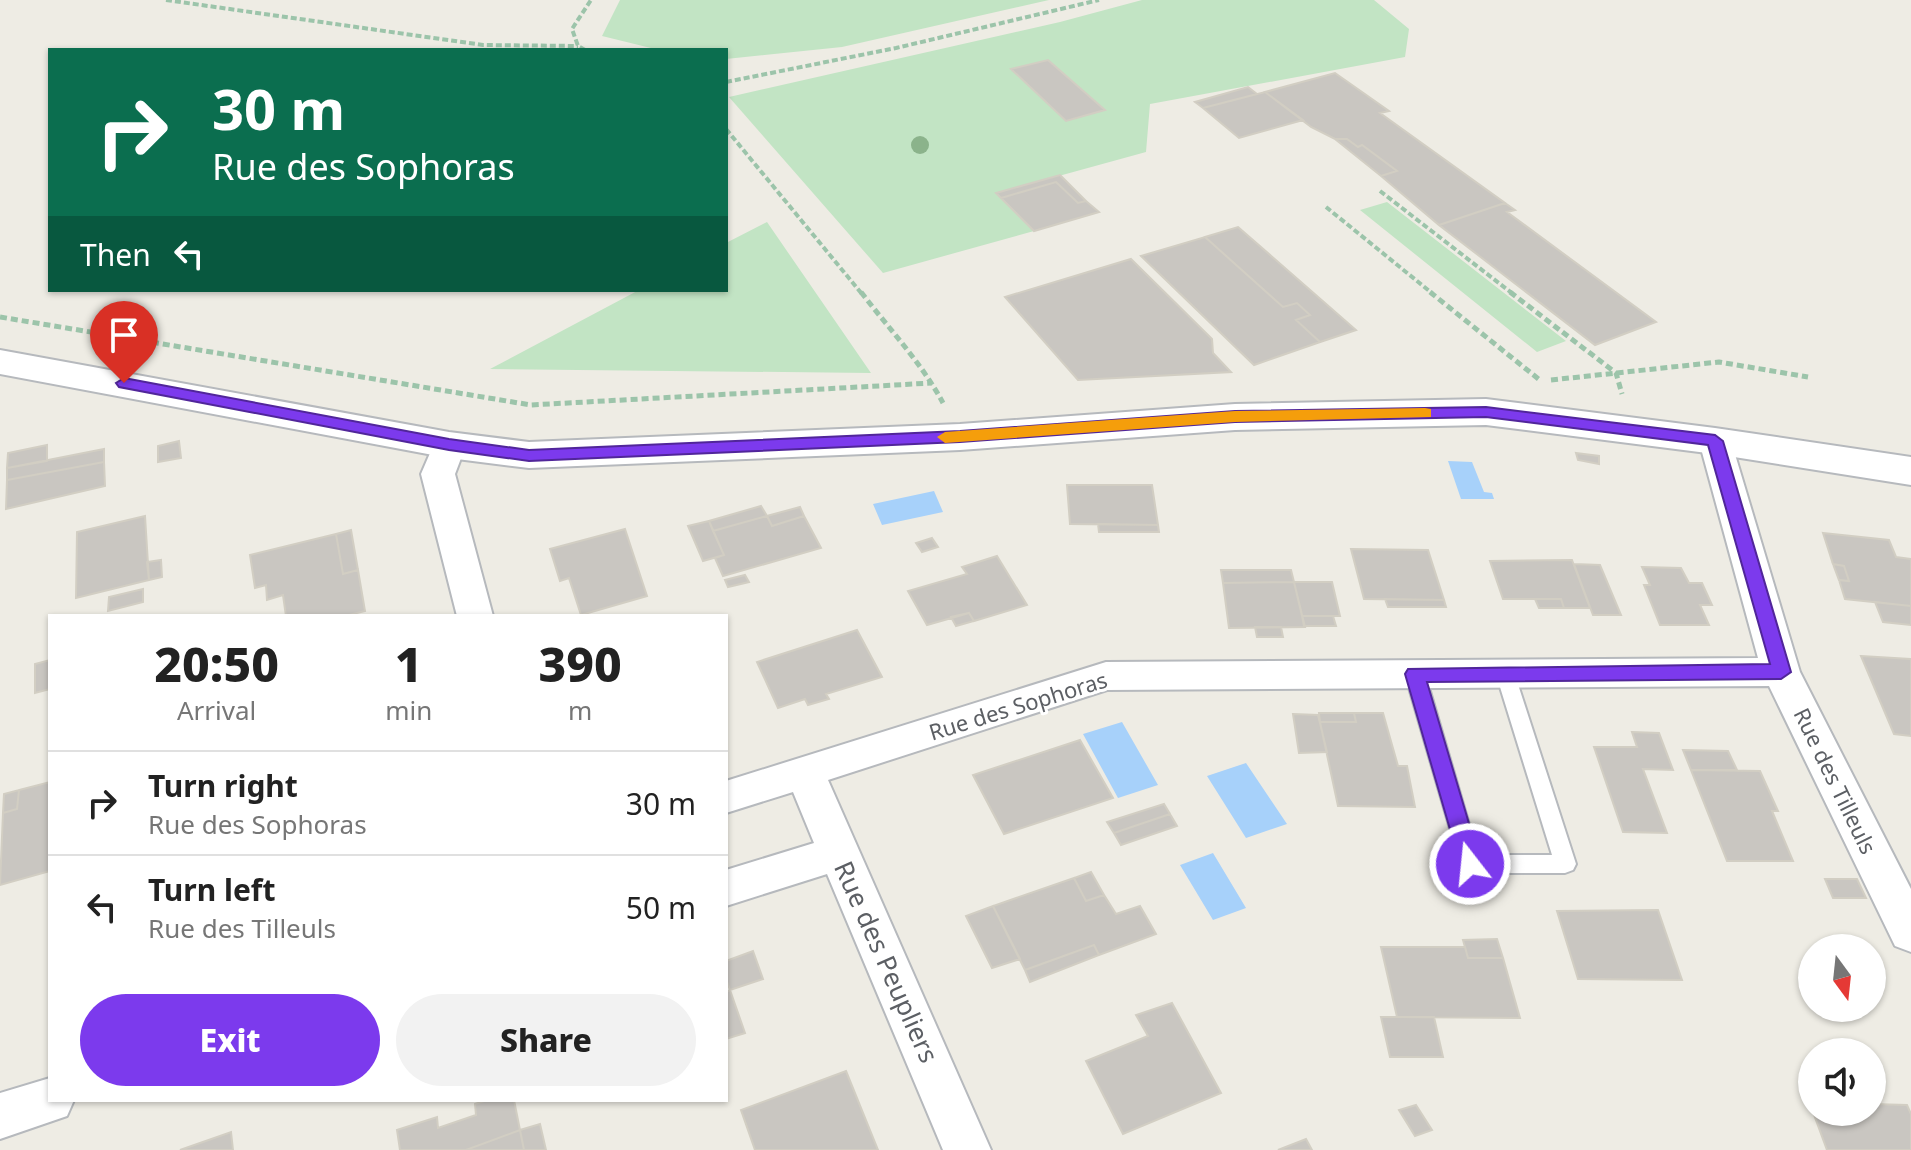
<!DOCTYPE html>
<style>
body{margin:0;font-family:"Noto Sans",sans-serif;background:#f2f2f2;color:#222;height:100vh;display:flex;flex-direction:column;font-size:30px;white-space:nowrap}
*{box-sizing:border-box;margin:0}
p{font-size:26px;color:#767676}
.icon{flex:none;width:44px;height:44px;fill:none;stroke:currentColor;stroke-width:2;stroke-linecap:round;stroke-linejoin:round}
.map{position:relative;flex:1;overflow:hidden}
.details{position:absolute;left:48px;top:614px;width:680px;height:488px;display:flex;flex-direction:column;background:#fff;border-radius:0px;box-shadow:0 2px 6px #0004}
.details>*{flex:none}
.guide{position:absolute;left:48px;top:48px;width:680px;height:244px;border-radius:0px;box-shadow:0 2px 6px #0004;background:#0b6e4f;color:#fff;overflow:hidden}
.needle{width:52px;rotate:165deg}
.fabs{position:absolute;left:1798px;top:934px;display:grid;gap:16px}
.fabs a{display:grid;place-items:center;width:88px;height:88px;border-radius:50%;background:#fff;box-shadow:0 2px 6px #0004;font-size:40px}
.pin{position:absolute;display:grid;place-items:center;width:68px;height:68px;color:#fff;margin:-82px -34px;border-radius:50% 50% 50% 0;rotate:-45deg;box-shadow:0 0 8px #0007}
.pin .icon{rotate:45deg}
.me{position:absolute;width:88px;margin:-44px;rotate:344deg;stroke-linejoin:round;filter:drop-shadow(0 0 6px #0008)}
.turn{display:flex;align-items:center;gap:28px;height:168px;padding:0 32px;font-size:36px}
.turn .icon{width:104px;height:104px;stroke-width:2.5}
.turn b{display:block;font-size:56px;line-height:68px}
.then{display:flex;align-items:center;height:76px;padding:0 32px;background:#0003;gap:16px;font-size:30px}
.eta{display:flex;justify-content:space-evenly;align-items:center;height:136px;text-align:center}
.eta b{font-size:48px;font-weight:800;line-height:56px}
.primary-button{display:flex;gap:16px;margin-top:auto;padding:16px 32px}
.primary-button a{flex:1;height:92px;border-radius:48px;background:#7c3aed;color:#fff;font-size:32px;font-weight:800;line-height:92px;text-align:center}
.primary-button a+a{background:#f2f2f2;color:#222}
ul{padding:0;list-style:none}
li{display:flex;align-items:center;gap:24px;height:104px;padding:0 32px;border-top:2px solid #e0e0e0}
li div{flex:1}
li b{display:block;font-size:30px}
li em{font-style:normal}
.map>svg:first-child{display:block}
</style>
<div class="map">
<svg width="1911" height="1150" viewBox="0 0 1911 1150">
<rect width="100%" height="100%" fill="#eeece4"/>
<path fill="#c2e4c4" d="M620,0H1049L842,47L726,59V50H659L602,36Z
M1142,0H1374L1409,29L1405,57L1150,104L1146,152L997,193L1034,231L883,273L729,97L1060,22Z
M1387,202L1566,341L1537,352L1360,210Z
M767,222L871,373L490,369L639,290H726V243Z"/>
<path fill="#a7d1fa" d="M1448,461L1472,462L1484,492L1492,493L1494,499H1461Z
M934,491L943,512L882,525L873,504Z
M1122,722L1158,785L1118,798L1083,734Z
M1246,763L1287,824L1246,838L1207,776Z
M1213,853L1246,908L1213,920L1180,865Z"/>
<path fill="#c9c6c1" stroke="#d2cec3" stroke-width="2" d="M1048,60L1105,110L1066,121L1011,69Z
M1335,73L1389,111L1380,113L1505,203L1439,225L1381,176L1397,171L1362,145L1358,147L1347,139H1335L1311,127L1265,92Z
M1248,87L1257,94L1203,108L1195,102Z
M1265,92L1303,120L1239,138L1203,108Z
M1335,139H1347L1358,147L1362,145L1397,171L1381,176Z
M1060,175L1086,201L1078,203L1056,182L1001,198L996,193Z
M1056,182L1078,203L1086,201L1099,212L1034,231L1001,198Z
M1505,203L1515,210L1507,212L1656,322L1595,345L1439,225Z
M1238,227L1356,330L1320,342L1296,320L1310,315L1297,303L1283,307L1205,237Z
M1205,237L1283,307L1297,303L1310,315L1296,320L1320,342L1254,365L1141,256Z
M1131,259L1212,339L1213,353L1231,372L1078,380L1005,297Z
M179,441L181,458L158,462V446Z
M47,445V461L7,468L8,453Z
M104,449V462L7,480V468Z
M1576,453L1599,456V464L1578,460Z
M104,462L105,486L6,509L7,480Z
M1067,485H1152L1158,525L1070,524Z
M761,506L767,516L713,531L709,521Z
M800,507L804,516L772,526L767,516Z
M145,516L149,580L76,598L77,532Z
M767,516L772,526L804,516L821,548L723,576L715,558L724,555L713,531Z
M709,521L724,555L703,561L688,526Z
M1098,524L1158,525L1159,532H1099Z
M625,529L647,596L581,615L569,578L560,581L550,549Z
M351,530L358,570L343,574L336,534Z
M1823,533L1889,540L1896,557L1911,559V606L1845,599L1839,580L1849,581L1844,566L1833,564Z
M336,534L343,574L358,570L365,611L345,616H286L283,595L267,600L266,585L255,588L250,555Z
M932,538L938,547L922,552L916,543Z
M1351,549L1428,550L1444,600L1364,599Z
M997,556L1027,605L974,621L969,613L927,625L908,591L967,574L962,567Z
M161,560L162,577L149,580L147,562Z
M1572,560L1590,608H1564L1561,599H1503L1490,561Z
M1574,564L1600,565L1621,615H1593Z
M1833,564L1844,566L1849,581L1839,580Z
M1642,567L1681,568L1689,583H1702L1712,605H1700L1709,625H1660L1644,585H1650Z
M1221,570H1291L1294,582L1223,583Z
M745,575L749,582L728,587L725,580Z
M1294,582L1305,627L1229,628L1223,583Z
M1294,582H1332L1340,616H1302Z
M143,589V602L108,611L109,597Z
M1385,599L1444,600L1446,607H1388Z
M1535,599H1561L1564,608H1539Z
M1875,602L1911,606V625L1883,622Z
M969,613L974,621L956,626L951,617Z
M1302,616H1333L1336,626H1304Z
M1255,627H1281L1283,637H1257Z
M857,630L882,677L826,694L829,699L808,705L805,699L778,708L757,662Z
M1861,656L1911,659V736L1894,734Z
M50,660V689L35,693V664Z
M1319,713H1354L1356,722H1320Z
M1354,713H1383L1398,766H1407L1415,807L1338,806L1320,722H1356Z
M1293,714L1318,715L1327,752L1299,753Z
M1632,732L1659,733L1673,770L1643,769L1667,833L1623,832L1594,747H1637Z
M1080,740L1113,798L1004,834L973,775Z
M1683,750L1728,751L1737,770H1691Z
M1691,770L1760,771L1778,811H1772L1793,861H1727Z
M50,782V871L0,885L3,813L17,809L19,790Z
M19,790L17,809L3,813L4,794Z
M1164,804L1170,814L1114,833L1107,822Z
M1170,814L1177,826L1121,845L1114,833Z
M1091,872L1104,895L1086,901L1074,878Z
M1074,878L1086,901L1104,895L1116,914L1140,906L1156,934L1099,955L1094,945L1025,970L993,906Z
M1825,879H1857L1866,898H1833Z
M993,906L1020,959L992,968L966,916Z
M1658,910L1682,980L1578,979L1557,911Z
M1497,939L1503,958H1468L1463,940Z
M1094,945L1099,955L1030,982L1025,970Z
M1381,947H1465L1468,958H1503L1520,1018L1397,1017Z
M753,951L763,979L730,990L726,979V961Z
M730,990L745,1033L726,1039V992Z
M1172,1003L1221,1093L1123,1134L1086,1061L1148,1036L1136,1015Z
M1381,1017H1434L1443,1057H1390Z
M846,1071L878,1150H755L741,1110Z
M487,1100H514L520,1130L466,1150H400L397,1130L437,1117L438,1128L476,1115L475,1104Z
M1872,1104L1907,1105L1911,1114V1150H1827L1813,1112H1872Z
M1416,1105L1432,1130L1415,1136L1399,1110Z
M540,1124L546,1150H524L520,1130Z
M520,1130L524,1150H466Z
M231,1132L233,1150H180L200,1143Z
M1306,1139L1312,1150H1278Z"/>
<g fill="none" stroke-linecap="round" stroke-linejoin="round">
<defs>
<path id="service" d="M1415,667L1422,669L1425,674L1478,855H1552L1496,674L1499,669H1513L1576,864L1573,870L1565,873H1470L1462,870L1405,674L1408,669Z"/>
<path id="minor" d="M1715,430L1727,433L1731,441L1800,672L1911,889V952L1895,946L1769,686L1107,690L828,780L991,1150H943L827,874L726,906V870L814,843L793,792L726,813V781L1106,662L1758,658L1699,441L1703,433Z
M449,434L461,437L466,445L455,474L493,616H457L421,474L437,437Z
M50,1078V1100H74L67,1116L0,1139V1093Z"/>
<path id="tertiary" d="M0,350L449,432L529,442L960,424L1235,404L1486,399L1715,428L1911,457V485L1715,454L1486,425L1235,430L960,450L529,468L449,458L0,374Z"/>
</defs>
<use href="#service" stroke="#b6b9bd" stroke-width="4"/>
<use href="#minor" stroke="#b6b9bd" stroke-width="4"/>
<use href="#tertiary" stroke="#b6b9bd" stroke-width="4"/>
<path stroke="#9cc4aa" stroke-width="4" stroke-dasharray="6 3" stroke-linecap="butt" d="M166,0L483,45L578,46
M585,50L578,46L572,29L591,0
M726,82L896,48L1099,0
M726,129L862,294
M1380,191L1513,294
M1326,207L1433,294"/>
<path stroke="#9cc4aa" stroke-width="5" stroke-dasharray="7 4" stroke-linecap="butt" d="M861,292C889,329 921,362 943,403
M1430,292L1541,381
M1510,292L1616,373L1622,394
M0,317L531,405L932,383
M1551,380L1719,362L1808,377"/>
<use href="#service" fill="#fff" fill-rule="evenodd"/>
<use href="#minor" fill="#fff" fill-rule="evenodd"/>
<use href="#tertiary" fill="#fff" fill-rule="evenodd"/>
</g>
<circle fill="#8bb38b" cx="920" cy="145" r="9"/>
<path fill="#7c3aed" stroke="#51269a" stroke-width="2" d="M124,378L449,439L529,450L960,431L1235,411L1486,407L1715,435L1723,441L1791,672L1781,679L1427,682L1481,864L1478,870L1470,873L1463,870L1460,864L1405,674L1408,669L1770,664L1708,445L1486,417L1235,422L960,442L529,461L449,450L119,387L116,383Z"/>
<path fill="#f59e0b" d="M1425,408L1431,409V417L1235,422L945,443L937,437L945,432L1235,411Z"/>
<g text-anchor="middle" stroke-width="6" stroke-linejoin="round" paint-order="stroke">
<g font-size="22" fill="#5c5f64" stroke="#fff">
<text transform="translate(1018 706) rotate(-17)" y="8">Rue des Sophoras</text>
<text transform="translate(1835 781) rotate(64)" y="8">Rue des Tilleuls</text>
</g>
<g font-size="26" fill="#5c5f64" stroke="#fff">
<text transform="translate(886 962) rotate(66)" y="9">Rue des Peupliers</text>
</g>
</g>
</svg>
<div class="fabs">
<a><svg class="needle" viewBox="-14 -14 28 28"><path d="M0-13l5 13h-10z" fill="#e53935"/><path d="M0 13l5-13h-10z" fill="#767676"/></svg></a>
<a><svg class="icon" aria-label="sound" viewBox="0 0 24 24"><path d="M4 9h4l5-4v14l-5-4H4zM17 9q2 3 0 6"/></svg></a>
</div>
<div class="pin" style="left:124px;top:383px;background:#d93025"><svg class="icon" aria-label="arrive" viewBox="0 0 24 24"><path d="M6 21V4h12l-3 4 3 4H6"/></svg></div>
<svg class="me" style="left:1470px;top:864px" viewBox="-20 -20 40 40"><circle r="17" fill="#7c3aed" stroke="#fff" stroke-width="3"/><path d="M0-11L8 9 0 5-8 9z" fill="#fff"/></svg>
<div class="guide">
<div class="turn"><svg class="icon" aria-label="right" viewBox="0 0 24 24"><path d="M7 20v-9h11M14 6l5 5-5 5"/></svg><div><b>30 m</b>Rue des Sophoras</div></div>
<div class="then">Then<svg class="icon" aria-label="left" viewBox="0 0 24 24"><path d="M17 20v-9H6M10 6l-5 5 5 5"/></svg></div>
</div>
<section class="details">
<div class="eta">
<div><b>20:50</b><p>Arrival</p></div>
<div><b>1</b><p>min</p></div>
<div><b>390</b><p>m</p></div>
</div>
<ul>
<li><svg class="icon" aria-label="right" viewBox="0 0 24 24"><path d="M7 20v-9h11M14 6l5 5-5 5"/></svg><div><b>Turn right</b><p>Rue des Sophoras</p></div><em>30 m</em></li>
<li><svg class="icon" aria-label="left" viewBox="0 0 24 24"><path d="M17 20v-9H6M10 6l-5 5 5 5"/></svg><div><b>Turn left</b><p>Rue des Tilleuls</p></div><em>50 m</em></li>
</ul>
<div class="primary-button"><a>Exit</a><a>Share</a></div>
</section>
</div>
